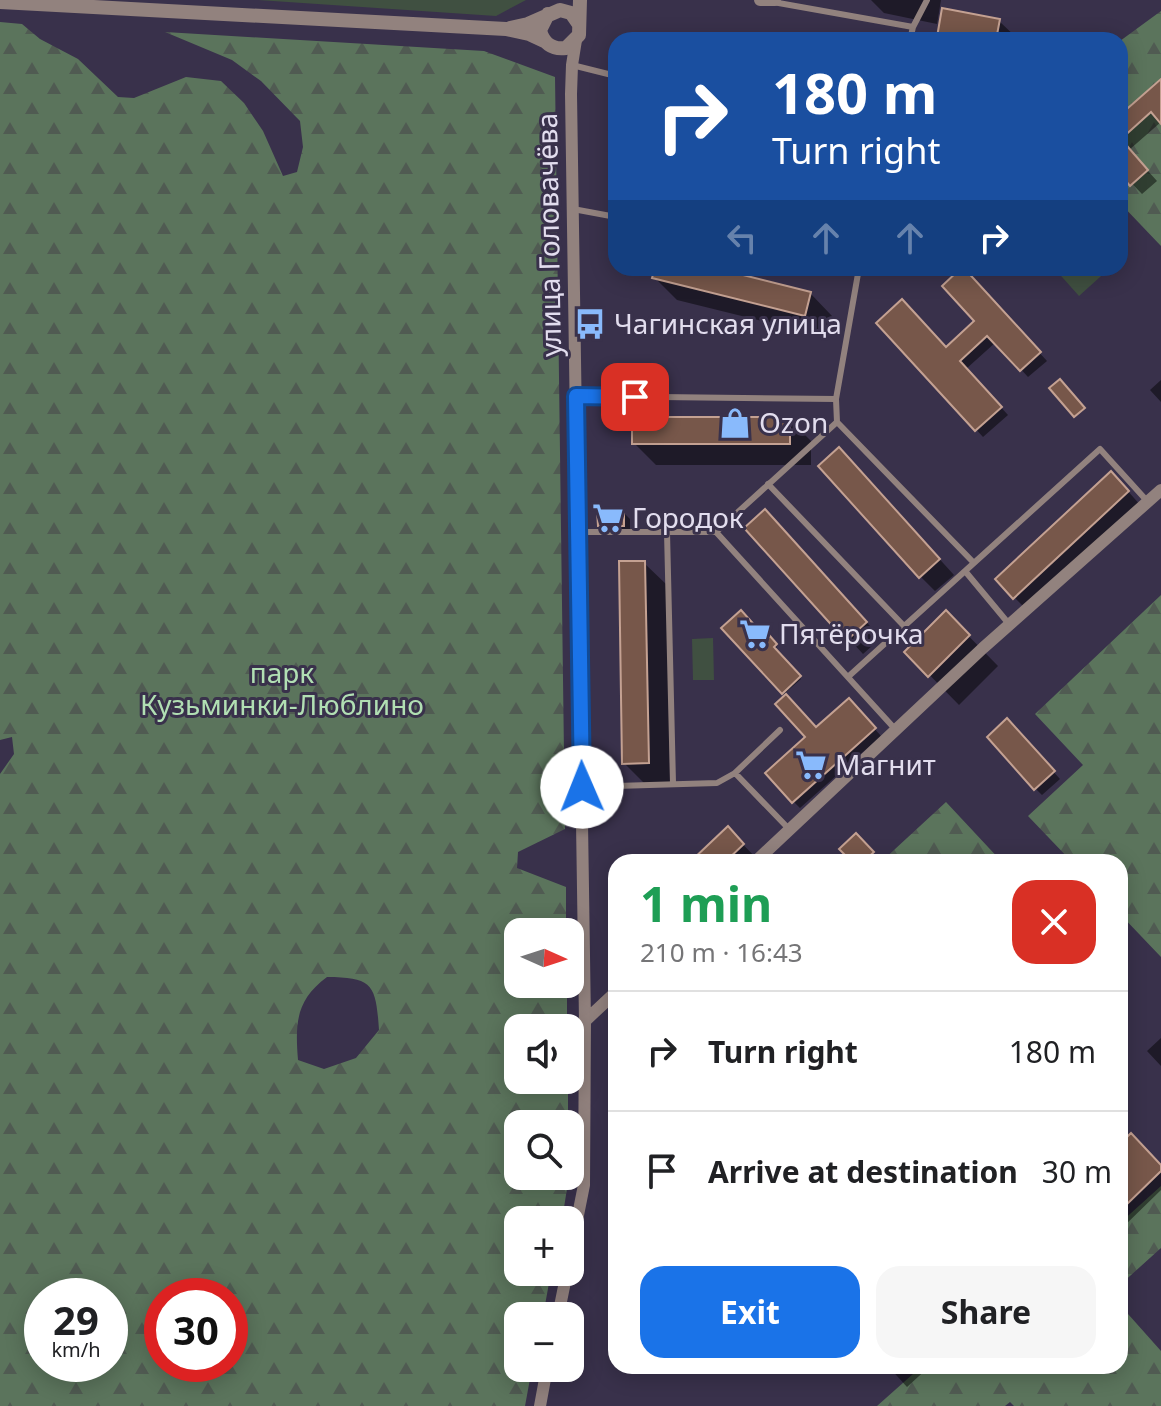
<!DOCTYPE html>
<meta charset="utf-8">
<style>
body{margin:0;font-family:"Noto Sans",sans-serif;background:#f6f6f6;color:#202124;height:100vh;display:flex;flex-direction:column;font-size:30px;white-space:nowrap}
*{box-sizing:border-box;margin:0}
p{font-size:26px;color:#757577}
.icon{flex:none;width:44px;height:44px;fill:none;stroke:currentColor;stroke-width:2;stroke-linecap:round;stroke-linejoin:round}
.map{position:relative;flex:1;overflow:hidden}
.sheet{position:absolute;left:608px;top:854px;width:520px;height:520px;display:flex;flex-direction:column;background:#fff;border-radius:24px;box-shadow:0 4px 20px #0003}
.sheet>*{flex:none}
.banner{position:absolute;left:608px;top:32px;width:520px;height:244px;border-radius:24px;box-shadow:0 4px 20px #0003;background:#1a4fa0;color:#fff;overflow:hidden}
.needle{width:52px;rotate:93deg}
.fabs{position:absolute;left:504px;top:918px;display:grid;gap:16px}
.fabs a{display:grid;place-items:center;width:80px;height:80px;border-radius:16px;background:#fff;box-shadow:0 4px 20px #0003;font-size:40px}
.speed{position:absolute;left:24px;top:1278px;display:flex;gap:16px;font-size:40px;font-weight:700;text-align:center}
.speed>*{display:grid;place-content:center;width:104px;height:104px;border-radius:50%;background:#fff;box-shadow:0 4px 20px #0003;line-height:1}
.speed small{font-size:20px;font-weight:400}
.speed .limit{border:12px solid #d22;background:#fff;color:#111}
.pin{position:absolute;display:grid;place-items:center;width:68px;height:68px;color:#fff;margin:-34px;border-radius:16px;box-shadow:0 4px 12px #0006}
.me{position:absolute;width:88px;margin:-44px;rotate:359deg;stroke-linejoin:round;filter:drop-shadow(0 0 6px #0008)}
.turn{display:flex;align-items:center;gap:28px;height:168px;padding:0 32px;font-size:36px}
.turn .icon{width:104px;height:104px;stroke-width:2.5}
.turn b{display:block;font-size:56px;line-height:68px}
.lanes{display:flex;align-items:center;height:76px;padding:0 32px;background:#0003;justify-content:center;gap:40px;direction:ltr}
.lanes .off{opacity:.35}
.round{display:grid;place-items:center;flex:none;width:84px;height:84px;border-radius:24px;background:#f6f6f6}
.summary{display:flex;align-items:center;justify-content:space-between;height:136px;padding:0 32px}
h1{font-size:48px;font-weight:700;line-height:60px;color:#1e9e55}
.primary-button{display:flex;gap:16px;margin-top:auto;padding:16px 32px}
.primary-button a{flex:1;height:92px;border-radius:24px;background:#1a73e8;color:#fff;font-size:32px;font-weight:700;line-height:92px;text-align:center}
.primary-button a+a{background:#f6f6f6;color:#202124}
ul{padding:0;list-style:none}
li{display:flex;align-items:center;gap:24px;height:120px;padding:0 32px;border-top:2px solid #e0e0e0}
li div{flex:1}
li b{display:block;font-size:30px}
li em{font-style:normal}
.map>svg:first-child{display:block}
</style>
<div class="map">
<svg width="1161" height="1406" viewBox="0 0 1161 1406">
<defs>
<pattern id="forest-firs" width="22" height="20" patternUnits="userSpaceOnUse" patternTransform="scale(2)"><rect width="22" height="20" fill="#5b745c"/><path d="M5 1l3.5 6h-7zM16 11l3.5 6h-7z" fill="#505b52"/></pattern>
</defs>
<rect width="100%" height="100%" fill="#39314b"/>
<path fill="#405041" d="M258,0H526L496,16Z
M1054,268H1110L1079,296Z
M713,638L714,680H693L692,639Z"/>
<path fill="url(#forest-firs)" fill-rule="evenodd" d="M1161,11V246L1120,203V41Z
M0,22L22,24L40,39L78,59L118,97L134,98L186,77L221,81L244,103L263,131L283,176L297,172L303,147L300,121L261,81L232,60L165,32L484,51L555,77L565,829L518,852L517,868L566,887V932H518V984H567V1028H518V1080H568V1124H518V1176H569L562,1220H518V1272H551L543,1316H518V1368H532L525,1406H0V774L14,754L12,737L0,740ZM327,977C374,977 376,986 379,1030L356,1058L324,1069L298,1060C295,1023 296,1000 327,977ZM110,1296V1364H42V1296ZM162,1296H230V1364H162Z
M1161,595V957L1120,914V862H1072L1028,816L1083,765L1035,714Z
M946,802L1002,862H881Z
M1161,1186V1248L1120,1285V1223Z
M1120,1305L1161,1351V1406H1014L1010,1402L1005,1406H877L922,1366H1120Z"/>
<path fill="#0007" d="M871,0H941L937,24L884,13Z
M999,21L1019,40H943L939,36Z
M1161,81V122L1129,150L1157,181L1142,194L1120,171V118Z
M657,268H706L810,293L832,316L827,337L677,300L655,278Z
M969,276L1047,361L1028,377L996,342L966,369L1008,415L983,437L879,323L946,349L977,321Z
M1161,380V402L1150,390Z
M789,419L811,441V465H656L634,443Z
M854,465L954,575L935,591L920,576Z
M1126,489L1142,507L1029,612L1014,597Z
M623,512L630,519V532H607L600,525Z
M779,527L881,638L863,654L747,528Z
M644,563L667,585L670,785H646L624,763Z
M946,613L998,666L959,705L907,652Z
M724,628L767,642L771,640L777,647L774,650L801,679L784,694Z
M856,708L881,736L800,808L793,801Z
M1014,728L1060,779L1042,795L1035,788Z
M728,829L758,860L756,862H693Z
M856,836L877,858L872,862H854Z
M1161,1038V1066L1147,1051Z
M1120,1147L1161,1167V1190L1120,1230Z
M616,1279V1291L610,1284Z
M888,1366H930L907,1387Z"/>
<path fill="#77574a" stroke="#c4a192" stroke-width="2" d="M942,8L1000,19L996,40H955L937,37Z
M1161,79V124L1151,112L1121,139L1148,170L1130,186L1120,174V115Z
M655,268H715L811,292L805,316L652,278Z
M961,268H964L1041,352L1020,371L987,336L960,361L1002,407L975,431L876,323L902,299L946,347L974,321L942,286Z
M1060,379L1085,408L1074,417L1049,388Z
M632,417H790V444H632Z
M839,447L940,559L919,578L818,466Z
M1111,471L1129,491L1013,599L995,579Z
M765,509L867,622L846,641L744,528Z
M597,510H624V526H598Z
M619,561H645L649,763L622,764Z
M741,610L767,639L770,636L777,644L774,647L801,676L782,694L721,628Z
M946,610L970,635L928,677L904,652Z
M786,694L816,727L849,698L876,728L792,803L765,773L805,737L775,704Z
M1007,718L1055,771L1034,790L987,737Z
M728,826L744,844L725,862H690Z
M856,833L874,852L863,862H852L839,849Z
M1131,1133L1161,1165V1171L1120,1211V1144Z"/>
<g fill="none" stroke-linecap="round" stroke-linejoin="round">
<path stroke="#92827e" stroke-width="6" d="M773,2L913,27
M910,40L913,27L927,0
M572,65L616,76
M573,209L616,217
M859,268L836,399L837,422L974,563
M576,396L836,399
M768,484L904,626
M578,532H716L895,729
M667,532L673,783
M716,532L837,422
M965,571L1009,624
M849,676L1100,449L1148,502
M735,773L789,829
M582,787L717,783L735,773L780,730"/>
<path stroke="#92827e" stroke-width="12" d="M760,0H775
M755,862L983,648L1161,490
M585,1021L616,992
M570,1255L584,1185L585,1021L571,94L572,65L576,40
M558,1316L567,1272
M540,1406L547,1368"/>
<path stroke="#92827e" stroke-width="14" d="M0,2L506,29L529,34L544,41
M548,14L540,30C543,43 552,50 566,48L579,35L580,0
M510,28L528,24L560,10L571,13L578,23"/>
</g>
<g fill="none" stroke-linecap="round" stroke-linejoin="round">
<defs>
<path id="route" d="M582,787L576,396L635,397"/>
</defs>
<use href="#route" stroke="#114b97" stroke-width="20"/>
<use href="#route" stroke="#1a73e8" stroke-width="14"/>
</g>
<defs>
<symbol id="bus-bare" viewBox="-9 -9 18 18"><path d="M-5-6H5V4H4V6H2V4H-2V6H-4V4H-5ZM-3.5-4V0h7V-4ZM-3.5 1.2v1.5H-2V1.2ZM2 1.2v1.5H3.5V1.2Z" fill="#89bafc" stroke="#39314b" stroke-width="2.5" paint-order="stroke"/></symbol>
<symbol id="shop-bare" viewBox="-9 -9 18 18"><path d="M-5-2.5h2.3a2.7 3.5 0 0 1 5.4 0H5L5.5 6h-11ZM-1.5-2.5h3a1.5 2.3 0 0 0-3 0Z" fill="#89bafc" stroke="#39314b" stroke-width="2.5" paint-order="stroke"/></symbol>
<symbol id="supermarket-bare" viewBox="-9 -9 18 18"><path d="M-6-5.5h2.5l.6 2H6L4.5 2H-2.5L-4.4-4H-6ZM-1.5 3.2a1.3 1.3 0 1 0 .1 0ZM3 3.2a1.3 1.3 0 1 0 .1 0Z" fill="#89bafc" stroke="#39314b" stroke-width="2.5" paint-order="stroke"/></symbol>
</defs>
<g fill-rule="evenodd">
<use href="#bus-bare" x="568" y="302" width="44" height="44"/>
<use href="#shop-bare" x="713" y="401" width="44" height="44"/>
<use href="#supermarket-bare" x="586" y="496" width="44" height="44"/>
<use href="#supermarket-bare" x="733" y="612" width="44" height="44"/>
<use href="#supermarket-bare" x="789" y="743" width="44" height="44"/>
</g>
<g text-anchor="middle" stroke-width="6" stroke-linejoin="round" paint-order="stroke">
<g font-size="28" fill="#e2ddee" stroke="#39314b">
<text transform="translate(549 235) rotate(-91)" y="10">улица Головачёва</text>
</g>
<g font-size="28" fill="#e2ddee" stroke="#39314b" text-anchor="start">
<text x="614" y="334">Чагинская улица</text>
<text x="759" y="433">Ozon</text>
<text x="632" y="528">Городок</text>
<text x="779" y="644">Пятёрочка</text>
<text x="835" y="775">Магнит</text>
</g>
<g font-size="28" fill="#b1dfb3" stroke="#39314b">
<text x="282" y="683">парк<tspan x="282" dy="32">Кузьминки-Люблино</tspan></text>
</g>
</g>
</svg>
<div class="fabs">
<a><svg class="needle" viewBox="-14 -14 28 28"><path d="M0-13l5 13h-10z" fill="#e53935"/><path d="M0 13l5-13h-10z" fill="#757577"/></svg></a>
<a><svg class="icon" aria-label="sound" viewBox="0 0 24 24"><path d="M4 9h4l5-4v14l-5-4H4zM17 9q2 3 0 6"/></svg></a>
<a><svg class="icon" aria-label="search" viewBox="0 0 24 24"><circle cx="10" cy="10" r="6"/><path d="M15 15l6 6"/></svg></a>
<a>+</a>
<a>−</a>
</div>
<div class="speed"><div>29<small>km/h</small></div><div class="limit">30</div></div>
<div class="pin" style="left:635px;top:397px;background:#d93025"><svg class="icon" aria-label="arrive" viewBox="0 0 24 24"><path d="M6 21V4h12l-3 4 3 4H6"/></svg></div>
<svg class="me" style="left:582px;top:787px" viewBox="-20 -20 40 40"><circle r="19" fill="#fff"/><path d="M0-13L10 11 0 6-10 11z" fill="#1a73e8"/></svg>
<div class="banner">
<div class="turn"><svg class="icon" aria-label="right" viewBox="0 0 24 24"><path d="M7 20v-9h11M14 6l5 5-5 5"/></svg><div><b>180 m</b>Turn right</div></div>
<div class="lanes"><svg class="icon off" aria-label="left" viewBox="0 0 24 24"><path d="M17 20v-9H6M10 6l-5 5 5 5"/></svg><svg class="icon off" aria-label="ahead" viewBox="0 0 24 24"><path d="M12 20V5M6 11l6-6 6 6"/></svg><svg class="icon off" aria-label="ahead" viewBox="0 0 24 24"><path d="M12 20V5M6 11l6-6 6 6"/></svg><svg class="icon" aria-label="right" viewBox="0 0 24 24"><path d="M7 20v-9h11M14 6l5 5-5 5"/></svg></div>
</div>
<section class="sheet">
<div class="summary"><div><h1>1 min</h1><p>210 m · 16:43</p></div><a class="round" style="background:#d93025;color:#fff"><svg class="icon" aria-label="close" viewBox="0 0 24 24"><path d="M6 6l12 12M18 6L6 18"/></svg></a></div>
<ul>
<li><svg class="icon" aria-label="right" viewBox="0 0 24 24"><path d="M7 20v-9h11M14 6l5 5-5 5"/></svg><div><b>Turn right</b></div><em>180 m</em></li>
<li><svg class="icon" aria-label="arrive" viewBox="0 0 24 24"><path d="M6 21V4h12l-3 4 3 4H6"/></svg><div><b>Arrive at destination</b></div><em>30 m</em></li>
</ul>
<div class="primary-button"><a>Exit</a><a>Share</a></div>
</section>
</div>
